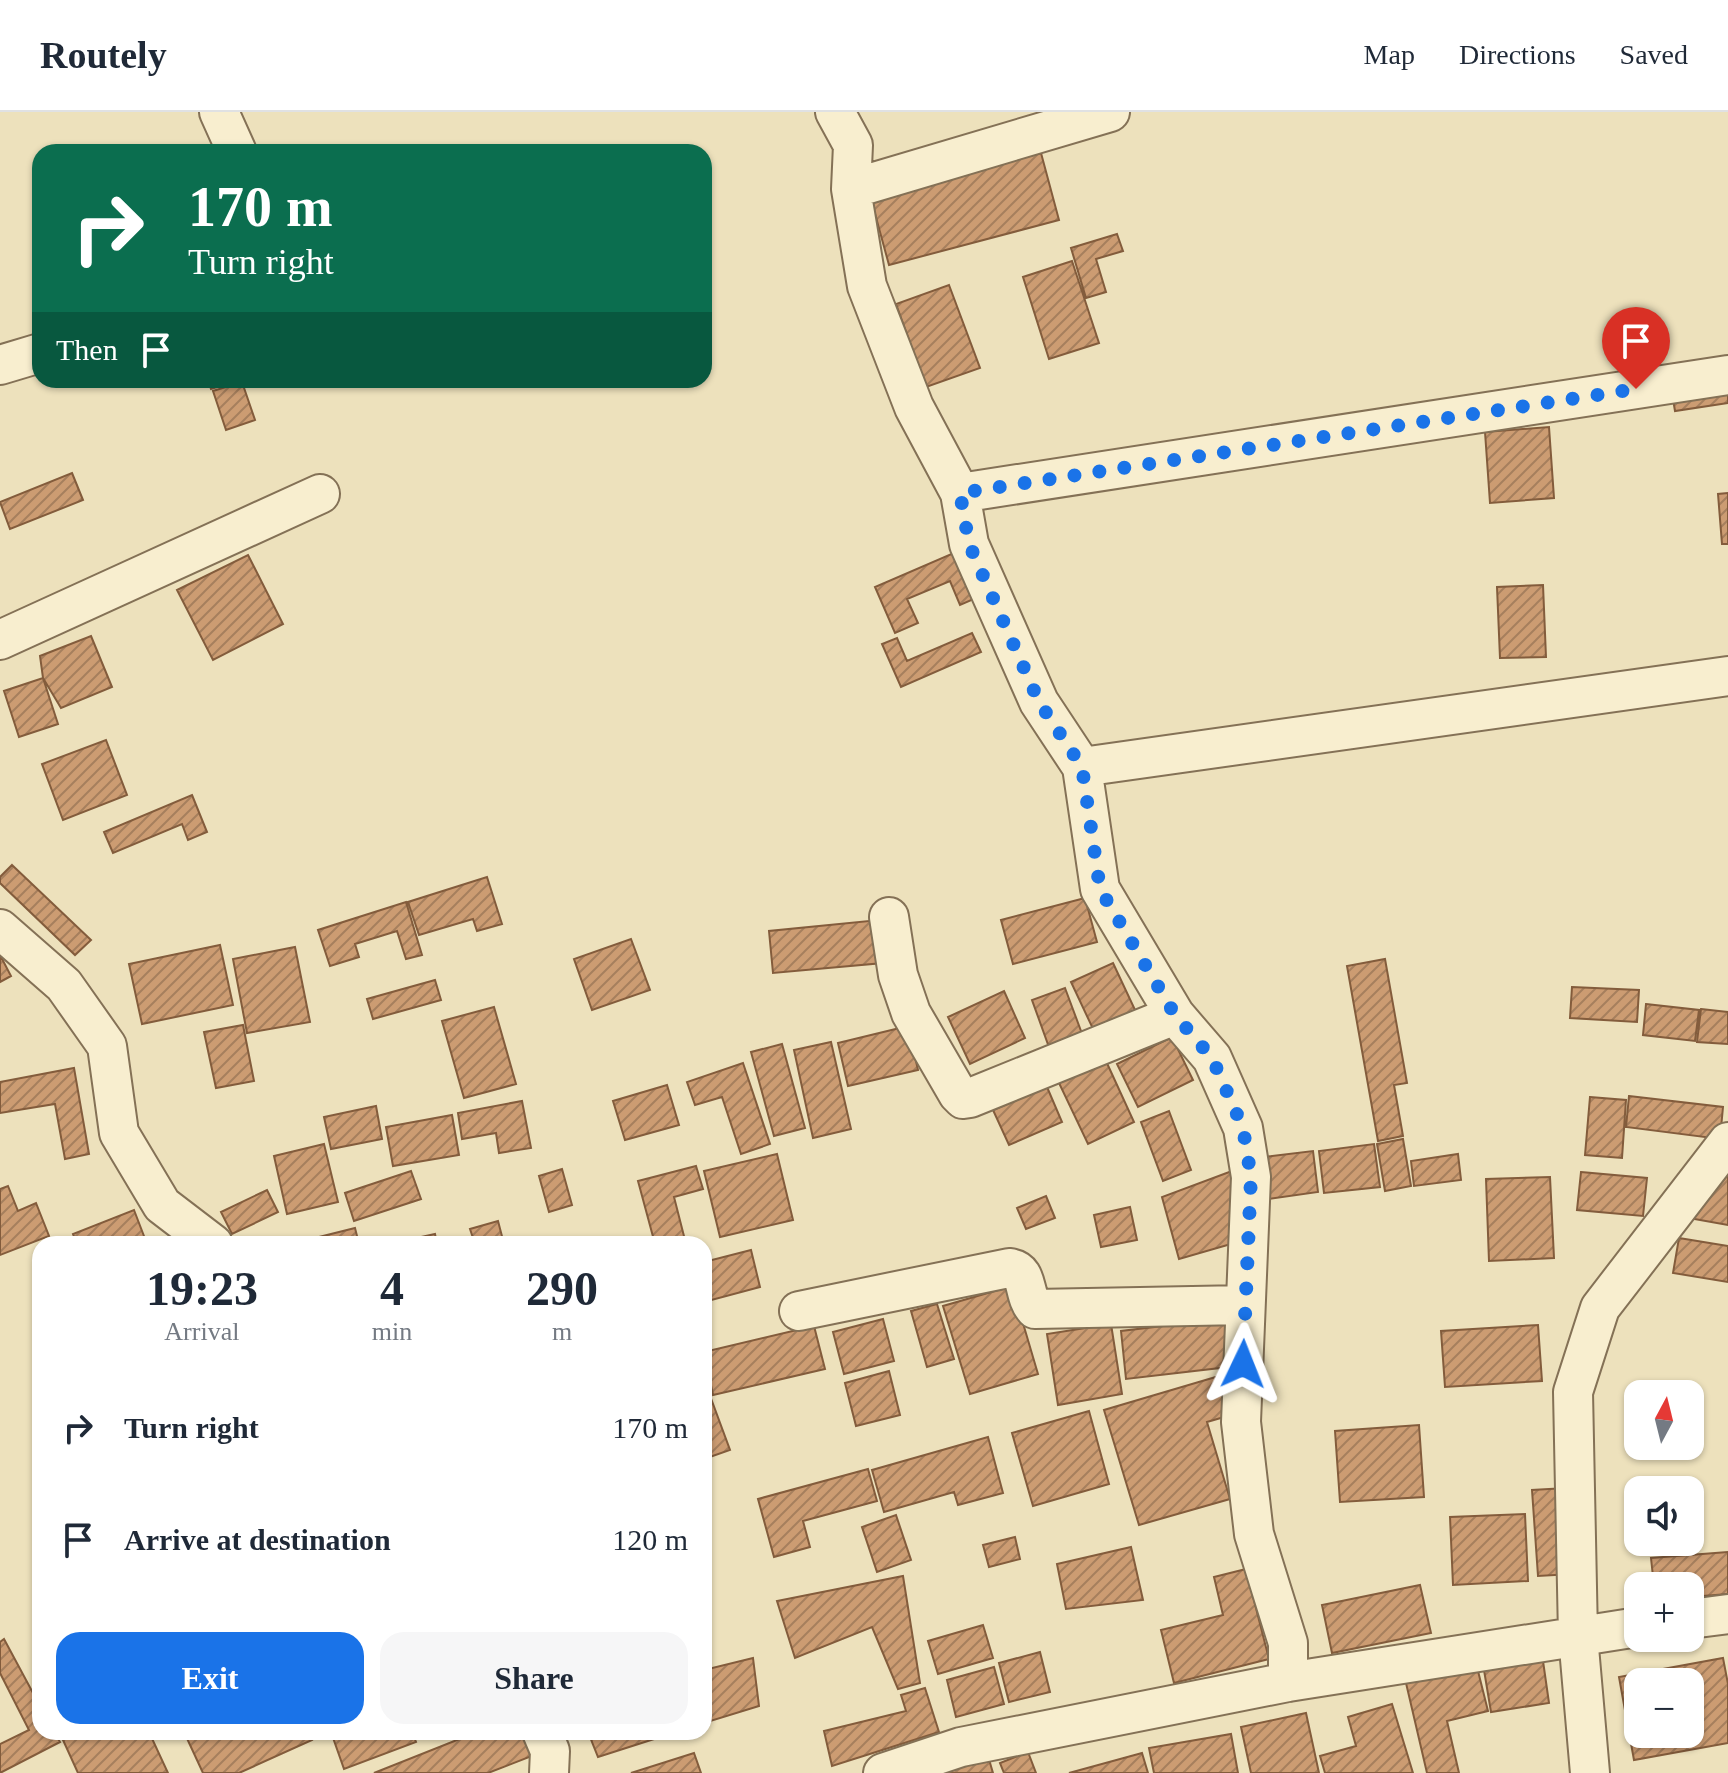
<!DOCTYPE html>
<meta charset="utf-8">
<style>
body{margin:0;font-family:Georgia,serif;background:#f6f6f7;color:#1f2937;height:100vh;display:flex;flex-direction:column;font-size:30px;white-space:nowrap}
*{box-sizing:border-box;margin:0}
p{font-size:26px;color:#747a83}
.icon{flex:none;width:44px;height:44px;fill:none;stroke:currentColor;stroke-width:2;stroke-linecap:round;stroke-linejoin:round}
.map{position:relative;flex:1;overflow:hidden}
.details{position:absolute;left:32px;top:1124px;width:680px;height:504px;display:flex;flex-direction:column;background:#fff;border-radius:24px;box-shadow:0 2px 6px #0004}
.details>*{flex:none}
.top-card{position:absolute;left:32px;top:32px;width:680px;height:244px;border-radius:24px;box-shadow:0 2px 6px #0004;background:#0b6e4f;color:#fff;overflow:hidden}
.needle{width:52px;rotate:7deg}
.tools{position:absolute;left:1624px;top:1268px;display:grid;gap:16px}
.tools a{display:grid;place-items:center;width:80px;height:80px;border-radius:16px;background:#fff;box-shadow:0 2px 6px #0004;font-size:40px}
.pin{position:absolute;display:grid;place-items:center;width:68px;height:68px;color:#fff;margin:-82px -34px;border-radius:50% 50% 50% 0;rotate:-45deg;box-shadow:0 0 8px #0007}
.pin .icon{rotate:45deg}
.me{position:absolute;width:88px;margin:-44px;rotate:2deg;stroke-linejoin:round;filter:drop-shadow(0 0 6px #0008)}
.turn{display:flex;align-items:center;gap:28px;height:168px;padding:0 24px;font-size:36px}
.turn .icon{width:104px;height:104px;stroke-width:2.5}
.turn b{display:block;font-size:56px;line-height:68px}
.then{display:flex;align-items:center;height:76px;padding:0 24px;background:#0003;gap:16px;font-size:30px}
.eta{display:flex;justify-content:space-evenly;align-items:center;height:136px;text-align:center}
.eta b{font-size:48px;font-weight:800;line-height:56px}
.cta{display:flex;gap:16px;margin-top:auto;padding:16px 24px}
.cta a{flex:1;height:92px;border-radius:24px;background:#1a73e8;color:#fff;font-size:32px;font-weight:800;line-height:92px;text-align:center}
.cta a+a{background:#f6f6f7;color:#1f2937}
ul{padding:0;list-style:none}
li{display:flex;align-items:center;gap:24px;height:112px;padding:0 24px}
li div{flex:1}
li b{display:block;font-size:30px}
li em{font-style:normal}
header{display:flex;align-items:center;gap:48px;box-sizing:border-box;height:112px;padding:0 40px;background:#fff;border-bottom:2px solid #e0e1e3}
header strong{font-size:38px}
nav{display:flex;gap:44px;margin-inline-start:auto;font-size:28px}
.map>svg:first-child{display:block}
</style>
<header>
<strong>Routely</strong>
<nav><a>Map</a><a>Directions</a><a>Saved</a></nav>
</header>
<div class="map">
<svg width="1728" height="1661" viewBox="0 0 1728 1661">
<defs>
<pattern id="building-hatch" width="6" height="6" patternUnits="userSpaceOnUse" patternTransform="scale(2)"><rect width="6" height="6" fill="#cc9c72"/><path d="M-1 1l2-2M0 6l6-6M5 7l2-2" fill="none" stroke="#a67f5d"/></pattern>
</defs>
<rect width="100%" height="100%" fill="#ede1bc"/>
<path fill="url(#building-hatch)" stroke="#835c3c" stroke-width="2" fill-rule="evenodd" d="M1041,41L1059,108L889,153L871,87Z
M1117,122L1123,139L1096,147L1106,180L1086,186L1071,136Z
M1072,149L1099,231L1049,247L1023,165Z
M949,173L980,256L926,275L896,192Z
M208,268H233V270L211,277Z
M242,270L255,308L226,318L213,279Z
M1728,273V291L1675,299L1672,281Z
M1549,315L1554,386L1490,391L1485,320Z
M72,361L83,388L10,417L0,390Z
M1728,381V432H1722L1718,382Z
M963,437L983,483L960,493L950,469L907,487L918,511L895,521L875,475Z
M248,443L283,512L213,548L177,478Z
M1543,473L1546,545L1500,546L1497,475Z
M972,521L981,540L901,575L882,532L897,526L907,549Z
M91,524L112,575L61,596L43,566L40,544Z
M43,566L58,612L19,625L4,579Z
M106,628L127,683L63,708L42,652Z
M192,683L207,720L188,728L182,712L113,741L104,720Z
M12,753L91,828L75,843L0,771V765Z
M487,765L502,812L477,819L473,807L419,823L408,790Z
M1085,786L1097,830L1013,852L1001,808Z
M406,790L422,843L406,847L397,819L355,832L359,845L330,854L318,818Z
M879,808L883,851L773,861L769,819Z
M631,827L650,878L592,898L574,847Z
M220,833L233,893L142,912L129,852Z
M295,835L310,910L247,921L233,847Z
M0,843L11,864L0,870Z
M1385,847L1407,971L1394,973L1403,1024L1378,1029L1347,854Z
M1113,851L1136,900L1094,919L1071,870Z
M435,868L441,888L373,907L367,887Z
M1572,875L1639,878L1637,910L1570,906Z
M1065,876L1084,927L1050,938L1032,888Z
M1004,879L1025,926L970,952L948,905Z
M1646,892L1699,898L1695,929L1643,923Z
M494,895L516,972L464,986L442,909Z
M1701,897L1728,900V932L1697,930Z
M243,913L254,969L216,976L204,920Z
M908,914L918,958L848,974L838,931Z
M1172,925L1193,968L1138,995L1117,952Z
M831,930L851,1017L813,1026L794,938Z
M782,932L805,1016L774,1024L751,940Z
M1106,949L1134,1010L1088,1032L1059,971Z
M743,951L770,1032L741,1042L722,985L695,993L687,970Z
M74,956L89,1042L65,1047L55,992L0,1001V970Z
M667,973L679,1013L625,1028L613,989Z
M1047,975L1062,1010L1009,1033L993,998Z
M1629,984L1723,995L1720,1027L1626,1015Z
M1590,985L1626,988L1622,1046L1585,1043Z
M522,989L531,1036L499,1041L496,1021L462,1027L458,1001Z
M376,994L382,1027L331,1037L324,1005Z
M1169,999L1191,1058L1163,1069L1141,1010Z
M452,1003L459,1043L393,1054L386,1015Z
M1403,1027L1411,1074L1385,1079L1377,1032Z
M324,1032L338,1090L287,1102L274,1044Z
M1374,1032L1380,1075L1324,1081L1319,1039Z
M1313,1039L1318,1080L1261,1088L1256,1046Z
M777,1042L793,1108L720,1125L704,1059Z
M1458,1042L1461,1068L1414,1074L1411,1049Z
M1728,1042V1113L1689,1106Z
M696,1054L703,1077L674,1085L686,1132H655L638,1069Z
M562,1057L572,1093L549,1100L539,1064Z
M411,1059L421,1087L354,1109L345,1081Z
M1232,1059L1231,1132L1179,1147L1162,1085Z
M1581,1060L1647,1066L1643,1104L1577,1098Z
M1550,1065L1554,1146L1489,1149L1486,1067Z
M8,1074L18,1099L36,1091L49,1124L0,1143V1077Z
M267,1078L278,1100L232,1122L221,1100Z
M1046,1084L1055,1106L1026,1117L1017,1096Z
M1130,1095L1137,1128L1101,1135L1094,1103Z
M134,1098L147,1132H77L73,1122Z
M498,1109L504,1132H475L470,1117Z
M355,1116L359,1132H291Z
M435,1122L437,1132H404L403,1129Z
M1679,1126L1728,1134V1170L1673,1161Z
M751,1138L760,1175L704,1190V1150Z
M1012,1174L1038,1262L970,1282L943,1194Z
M937,1192L954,1247L927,1255L911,1199Z
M1231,1206L1237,1254L1126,1267L1121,1219Z
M883,1207L894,1249L844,1262L833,1220Z
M1111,1212L1122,1282L1058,1293L1047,1222Z
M1538,1213L1542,1269L1445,1275L1441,1219Z
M814,1214L825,1257L713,1283L704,1240Z
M889,1259L900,1303L856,1314L845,1271Z
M1219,1264L1231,1303L1207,1310L1230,1387L1139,1413L1104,1298Z
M704,1273H706L730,1338L704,1347Z
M1089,1299L1109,1372L1033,1394L1012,1321Z
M1419,1313L1424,1385L1340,1390L1335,1319Z
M988,1325L1003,1381L958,1393L954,1380L884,1400L872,1358Z
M868,1357L877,1389L803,1409L810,1435L774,1445L758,1387Z
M1566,1376L1572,1462L1538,1464L1532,1378Z
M1525,1402L1528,1469L1453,1473L1450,1405Z
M896,1403L911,1448L877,1460L862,1415Z
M1015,1425L1020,1447L989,1455L983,1433Z
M1131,1435L1143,1488L1066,1497L1057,1452Z
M1728,1440V1482L1690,1485V1474H1654L1651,1446Z
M1246,1457L1269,1547L1174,1571L1161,1518L1223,1503L1214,1465Z
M903,1464L920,1571L898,1577L872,1515L795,1546L777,1489Z
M1420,1473L1431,1521L1332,1541L1322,1493Z
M983,1513L993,1546L938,1562L928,1529Z
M4,1527L40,1594V1620H54L60,1630L0,1661V1632L29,1618L0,1561V1530Z
M1040,1540L1050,1580L1009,1590L999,1551Z
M1542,1542L1549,1591L1491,1600L1483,1552Z
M753,1546L759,1594L704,1611V1558Z
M1723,1546L1728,1572V1631L1634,1648L1619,1565ZM1638,1570H1690V1622H1638Z
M994,1555L1004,1592L956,1605L947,1568Z
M1477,1555L1488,1599L1447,1609L1459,1661H1427L1406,1571Z
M925,1576L939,1620L832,1654L824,1619L906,1599L901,1583Z
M1392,1592L1413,1661H1325L1320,1644L1356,1634L1348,1605Z
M1306,1601L1319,1661H1251L1241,1615Z
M82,1620H149L168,1661H78L63,1628Z
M184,1620H308L312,1628L239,1661H203Z
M331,1620H412L416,1630L344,1657Z
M477,1620H528L537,1642L488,1661H374Z
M588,1620H676L598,1645Z
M1231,1622L1238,1661H1154L1149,1636Z
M1028,1640L1036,1661H1004L1000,1651Z
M694,1641L701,1661H631Z
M1142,1641L1148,1661H1069Z
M988,1644L993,1661H930Z"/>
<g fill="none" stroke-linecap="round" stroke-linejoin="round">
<defs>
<path id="minor" d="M219,0L237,40
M835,0L853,33L851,77L867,174L914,295L960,381L969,432L1039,590L1082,655L1100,777L1175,903L1212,946L1243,1016L1251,1065L1241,1310L1254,1422L1288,1531V1570
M851,77L1110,0
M0,253L40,241
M960,381L1728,263
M0,528L320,382
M1082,655L1728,564
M889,805L898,863L911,901L958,982L963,987L970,986L1175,903
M0,817L64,873L107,934L119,1021L162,1093L213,1132
M799,1199L1009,1156C1030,1158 1022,1183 1035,1197L1245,1193
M1690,1507L1728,1502
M542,1620L550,1639L549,1661
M883,1661L961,1635L1288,1570L1638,1515
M1590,1661L1578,1524L1573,1280L1600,1196L1728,1030"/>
</defs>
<use href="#minor" stroke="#847156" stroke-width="42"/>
<use href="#minor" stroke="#f8eecf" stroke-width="38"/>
</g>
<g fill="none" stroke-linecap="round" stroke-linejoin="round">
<path stroke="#1a73e8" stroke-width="14" stroke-dasharray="0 25.2" d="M1243,1252L1251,1065L1243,1016L1212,946L1175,903L1100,777L1082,655L1039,590L969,432L960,381L1636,277"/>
</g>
</svg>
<div class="tools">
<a><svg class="needle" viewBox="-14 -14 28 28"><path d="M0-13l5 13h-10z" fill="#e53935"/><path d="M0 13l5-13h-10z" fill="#747a83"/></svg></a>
<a><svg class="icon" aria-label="sound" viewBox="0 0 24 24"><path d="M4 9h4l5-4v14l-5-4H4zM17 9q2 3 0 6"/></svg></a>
<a>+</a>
<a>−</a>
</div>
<div class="pin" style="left:1636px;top:277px;background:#d93025"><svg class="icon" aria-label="arrive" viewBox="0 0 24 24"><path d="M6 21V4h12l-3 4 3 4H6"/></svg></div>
<svg class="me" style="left:1243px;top:1252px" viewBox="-20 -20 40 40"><path d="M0-17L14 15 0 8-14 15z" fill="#1a73e8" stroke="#fff" stroke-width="4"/></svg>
<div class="top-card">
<div class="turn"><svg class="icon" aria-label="right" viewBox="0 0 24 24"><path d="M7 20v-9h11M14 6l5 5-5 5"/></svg><div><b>170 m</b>Turn right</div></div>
<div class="then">Then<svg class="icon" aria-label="arrive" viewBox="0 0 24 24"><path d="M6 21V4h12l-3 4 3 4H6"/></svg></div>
</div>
<section class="details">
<div class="eta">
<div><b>19:23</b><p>Arrival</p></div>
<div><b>4</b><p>min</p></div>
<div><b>290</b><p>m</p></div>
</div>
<ul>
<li><svg class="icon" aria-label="right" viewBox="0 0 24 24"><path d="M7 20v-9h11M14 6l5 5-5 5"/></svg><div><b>Turn right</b></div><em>170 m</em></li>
<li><svg class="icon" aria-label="arrive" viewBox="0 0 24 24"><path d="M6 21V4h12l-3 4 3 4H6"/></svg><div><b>Arrive at destination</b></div><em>120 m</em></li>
</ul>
<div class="cta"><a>Exit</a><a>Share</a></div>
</section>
</div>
